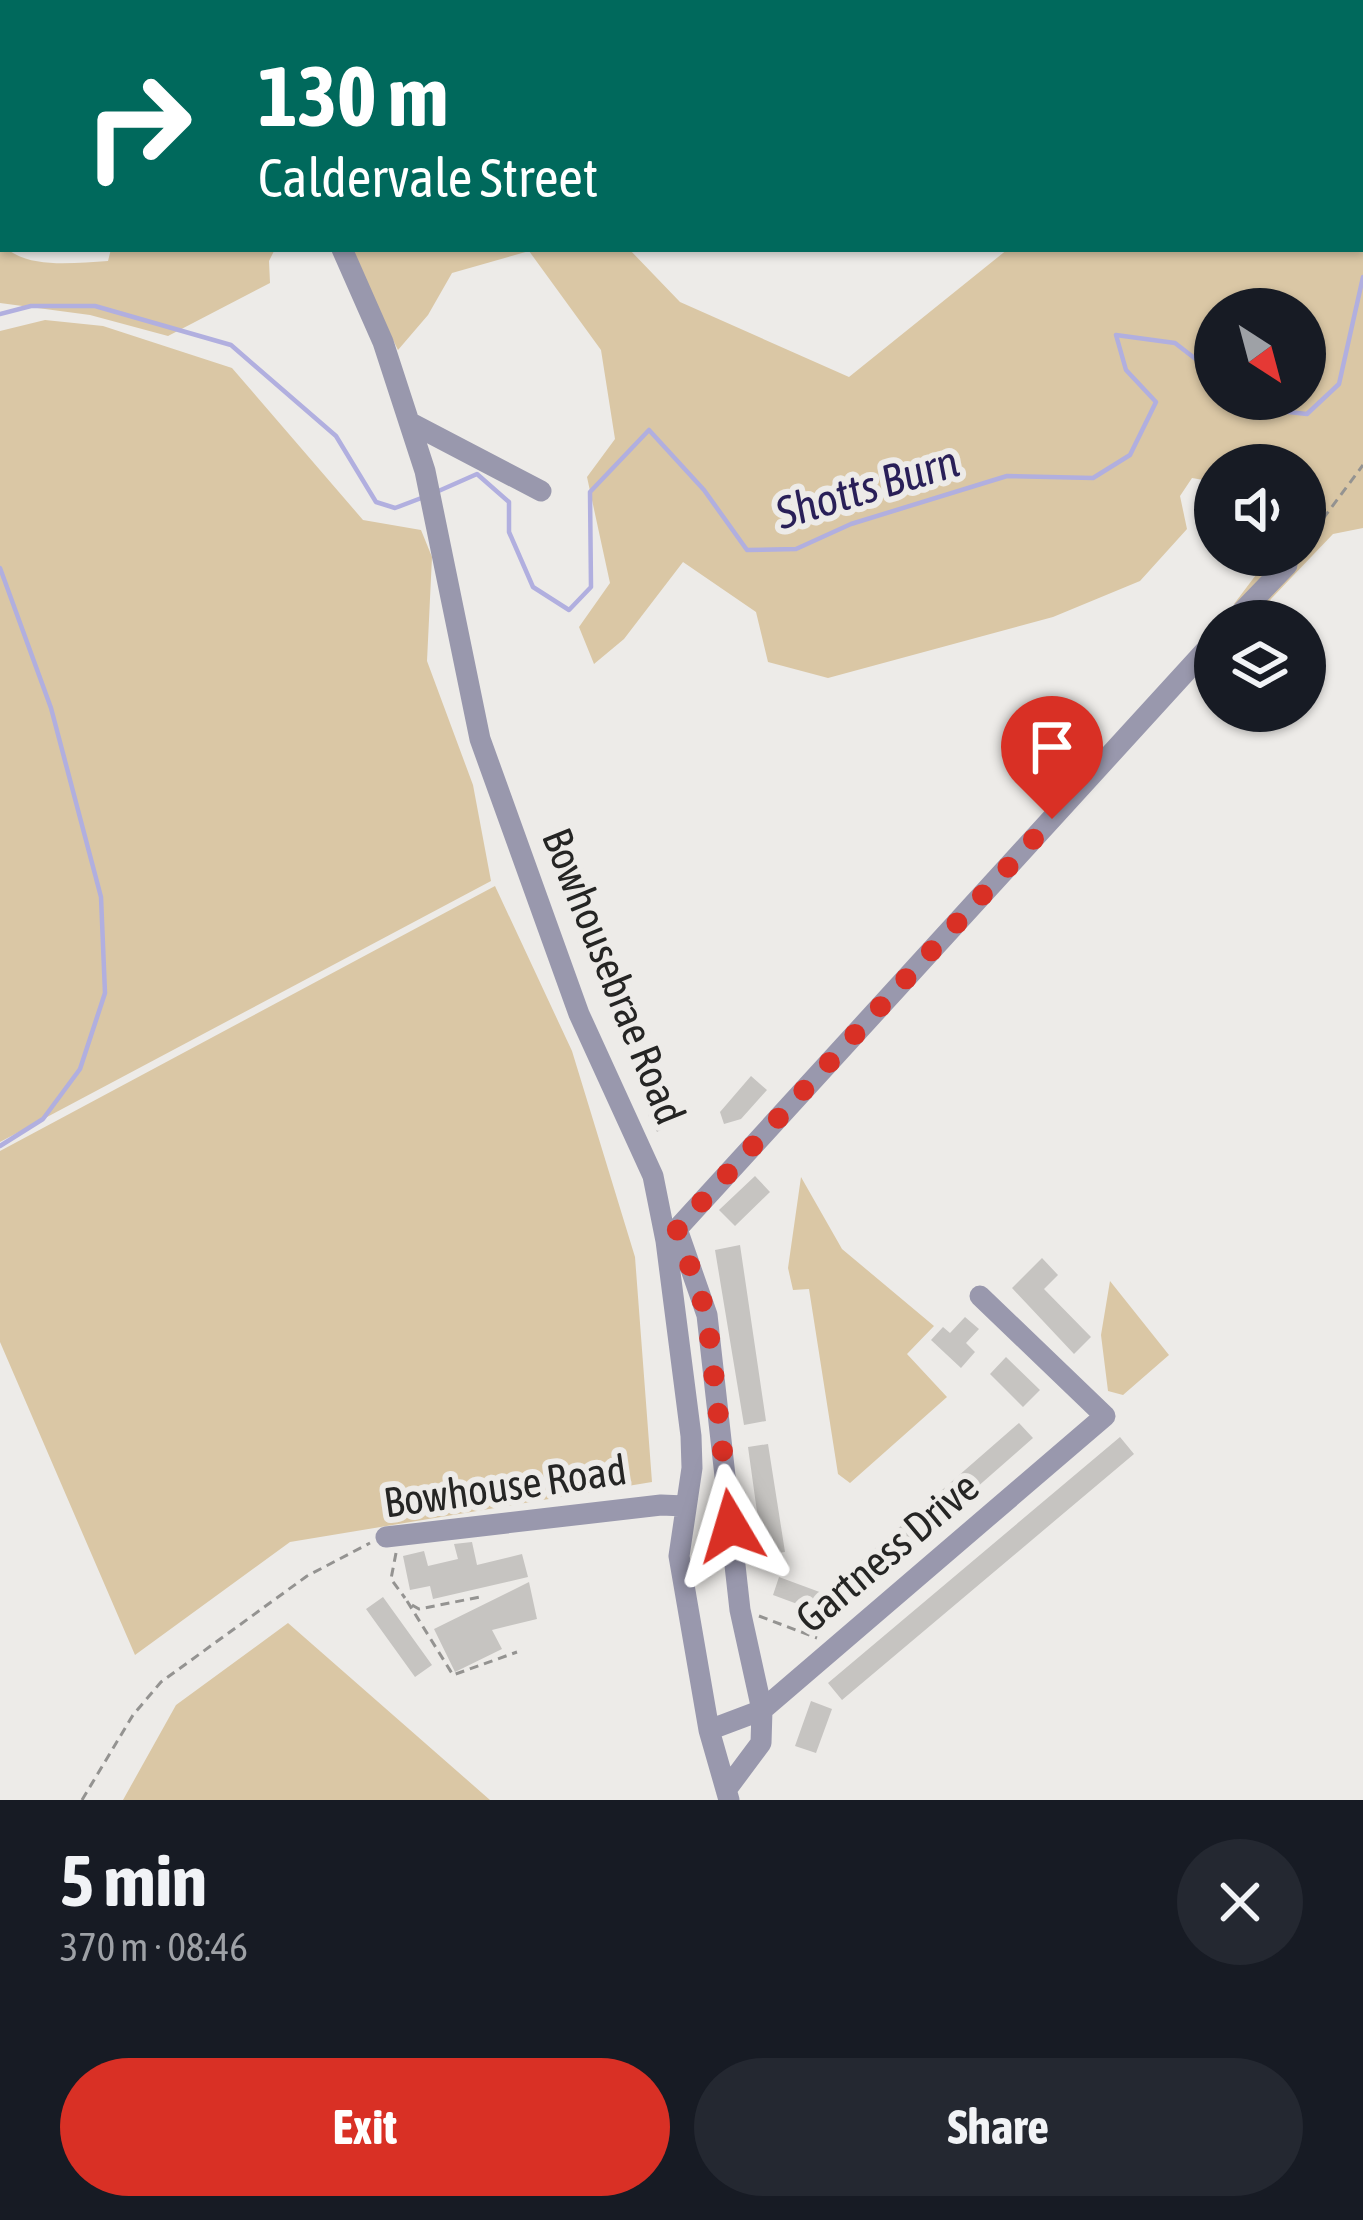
<!DOCTYPE html>
<meta charset="utf-8">
<style>
body{margin:0;font-family:"Asap Condensed",sans-serif;background:#242831;color:#f1f3f6;height:100vh;display:flex;flex-direction:column;font-size:45px;white-space:nowrap}
*{box-sizing:border-box;margin:0}
p{font-size:39px;color:#9ea1a6}
.icon{flex:none;width:66px;height:66px;fill:none;stroke:currentColor;stroke-width:2;stroke-linecap:round;stroke-linejoin:round}
.map{position:relative;height:1800px;overflow:hidden}
.details{display:flex;flex-direction:column;background:#171b24;flex:1}
.details>*{flex:none}
.banner{position:absolute;left:0px;top:0px;width:1365px;height:252px;box-shadow:0 3px 9px #0004;background:#00695c;color:#fff;overflow:hidden}
.needle{width:78px;rotate:144deg}
.tools{position:absolute;left:1194px;top:288px;display:grid;gap:24px}
.tools a{display:grid;place-items:center;width:132px;height:132px;border-radius:50%;background:#171b24;box-shadow:0 3px 9px #0004;font-size:60px}
.pin{position:absolute;display:grid;place-items:center;width:102px;height:102px;color:#fff;margin:-123px -51px;border-radius:50% 50% 50% 0;rotate:-45deg;box-shadow:0 0 12px #0007}
.pin .icon{rotate:45deg}
.me{position:absolute;width:132px;margin:-66px;rotate:353deg;stroke-linejoin:round;filter:drop-shadow(0 0 9px #0008)}
.turn{display:flex;align-items:center;gap:42px;height:252px;padding:0 60px;font-size:54px}
.turn .icon{width:156px;height:156px;stroke-width:2.5}
.turn b{display:block;font-size:84px;line-height:102px}
.round{display:grid;place-items:center;flex:none;width:126px;height:126px;border-radius:63px;background:#242831}
.headline{display:flex;align-items:center;justify-content:space-between;height:204px;padding:0 60px}
h1{font-size:72px;font-weight:700;line-height:90px}
.primary-button{display:flex;gap:24px;margin-top:auto;padding:24px 60px}
.primary-button a{flex:1;height:138px;border-radius:72px;background:#d93025;color:#fff;font-size:48px;font-weight:700;line-height:138px;text-align:center}
.primary-button a+a{background:#242831;color:#f1f3f6}
.map>svg:first-child{display:block}
</style>
<div class="map">
<svg width="1363" height="1800" viewBox="0 0 1363 1800">
<rect width="100%" height="100%" fill="#edebe8"/>
<path fill="#dac7a5" fill-rule="evenodd" d="M1363,9V528L1333,534L1252,619L1234,604L1271,555H1305V465H1215V482L1192,478L1180,496L1187,529L1140,581L1053,617L828,678L768,662L756,612L683,562L624,639L594,664L579,627L610,583L587,477L615,439L601,350L529,251L452,273L428,315L398,350L348,249H629L680,302L849,377L1008,249H1362ZM1215,309H1305V399H1215Z
M0,242C23,270 71,263 108,261L111,249H275L269,261L270,283L168,336L90,315L0,303Z
M45,320L103,326L232,368L363,520L421,530L432,557L427,661L473,785L491,881L0,1142V331Z
M495,886L572,1051L635,1257L652,1482L290,1542L135,1655L0,1342V1151Z
M801,1177L842,1249L934,1326L907,1354L947,1397L850,1483L838,1474L809,1289L793,1290L788,1268Z
M1110,1281L1169,1355L1123,1395L1108,1391L1101,1335Z
M288,1623L490,1800H123L176,1705Z"/>
<g fill="none" stroke-linecap="round" stroke-linejoin="round">
<path stroke="#b1afdf" stroke-width="4.5" d="M0,314L31,306H95L231,345L336,436L376,502L395,508L424,497
M1248,399L1261,409L1307,414L1339,384L1363,277
M434,493L477,474L509,502V532L533,587L569,610L591,587L590,492L649,430L704,490L747,550L796,549L851,524L1007,476L1093,478L1130,455L1156,402L1126,370L1116,335L1175,343L1215,374
M0,568L51,708L101,897L105,993L80,1069L43,1119L0,1146"/>
</g>
<path fill="#c6c4c1" d="M751,1076L767,1090L741,1119L724,1124L720,1112Z
M664,1085L682,1118L657,1132L648,1115L655,1111L646,1095Z
M755,1176L770,1192L735,1226L719,1210Z
M740,1245L766,1421L744,1425L715,1250Z
M1042,1258L1058,1275L1044,1289L1091,1337L1074,1354L1012,1288Z
M965,1317L979,1329L966,1343L975,1352L961,1368L931,1340L943,1327L950,1333Z
M1006,1357L1040,1390L1023,1407L990,1374Z
M1019,1423L1033,1438L854,1595L840,1579Z
M1120,1437L1134,1454L842,1700L828,1683Z
M768,1444L785,1552L763,1555L748,1447Z
M472,1542L477,1565L522,1554L528,1577L433,1599L430,1586L410,1590L403,1556L424,1551L428,1566L458,1559L454,1544Z
M779,1577L825,1594L819,1612L773,1595Z
M529,1582L537,1619L492,1630L502,1649L455,1672L434,1629Z
M383,1597L432,1665L415,1677L366,1609Z
M811,1701L832,1709L816,1753L795,1746Z"/>
<g fill="none" stroke-linecap="round" stroke-linejoin="round">
<path stroke="#949391" stroke-width="3" stroke-dasharray="9 6" stroke-linecap="butt" d="M1305,543L1363,465
M396,1553L391,1579L405,1598
M407,1601L453,1675L517,1652
M412,1605L419,1609L480,1597
M759,1616L817,1638
M82,1800L133,1715L161,1682L307,1576L370,1543"/>
<path stroke="#9998ad" stroke-width="21" d="M198,0L200,3
M554,0L560,3
M789,1L792,3
M307,3L312,0
M594,3L595,0
M636,3L637,0
M981,3L983,0
M342,249L383,342L425,471L480,739L579,1014L653,1176L666,1241L691,1436L692,1468L679,1556L709,1730L729,1800
M409,422L541,491
M1233,621L1287,565
M677,1229L707,1315L740,1610L762,1710L761,1743L726,1790
M666,1241L1215,640
M386,1537L661,1505L685,1506
M709,1730L762,1710L1105,1416L980,1296"/>
</g>
<g fill="none" stroke-linecap="round" stroke-linejoin="round">
<path stroke="#d93025" stroke-width="21" stroke-dasharray="0 37.8" d="M731,1526L707,1315L677,1229L1052,819"/>
</g>
<g text-anchor="middle" stroke-width="12" stroke-linejoin="round" paint-order="stroke">
<g font-size="42" fill="#252524" stroke="#edebe8">
<text transform="translate(614 976) rotate(68)" y="15">Bowhousebrae Road</text>
<text transform="translate(505 1486) rotate(-8)" y="15">Bowhouse Road</text>
<text transform="translate(887 1552) rotate(-40)" y="15">Gartness Drive</text>
</g>
<g font-size="45" font-style="italic" fill="#291f58" stroke="#edebe8">
<text transform="translate(867 487) rotate(-17)" y="16">Shotts Burn</text>
</g>
</g>
</svg>
<div class="tools">
<a><svg class="needle" viewBox="-14 -14 28 28"><path d="M0-13l5 13h-10z" fill="#e53935"/><path d="M0 13l5-13h-10z" fill="#9ea1a6"/></svg></a>
<a><svg class="icon" aria-label="sound" viewBox="0 0 24 24"><path d="M4 9h4l5-4v14l-5-4H4zM17 9q2 3 0 6"/></svg></a>
<a><svg class="icon" aria-label="layers" viewBox="0 0 24 24"><path d="M12 4l9 5-9 5-9-5zM3 14l9 5 9-5"/></svg></a>
</div>
<div class="pin" style="left:1052px;top:819px;background:#d93025"><svg class="icon" aria-label="arrive" viewBox="0 0 24 24"><path d="M6 21V4h12l-3 4 3 4H6"/></svg></div>
<svg class="me" style="left:731px;top:1526px" viewBox="-20 -20 40 40"><path d="M0-17L14 15 0 8-14 15z" fill="#d93025" stroke="#fff" stroke-width="4"/></svg>
<div class="banner">
<div class="turn"><svg class="icon" aria-label="right" viewBox="0 0 24 24"><path d="M7 20v-9h11M14 6l5 5-5 5"/></svg><div><b>130 m</b>Caldervale Street</div></div>
</div>
</div>
<section class="details">
<div class="headline"><div><h1>5 min</h1><p>370 m · 08:46</p></div><a class="round"><svg class="icon" aria-label="close" viewBox="0 0 24 24"><path d="M6 6l12 12M18 6L6 18"/></svg></a></div>
<div class="primary-button"><a>Exit</a><a>Share</a></div>
</section>
